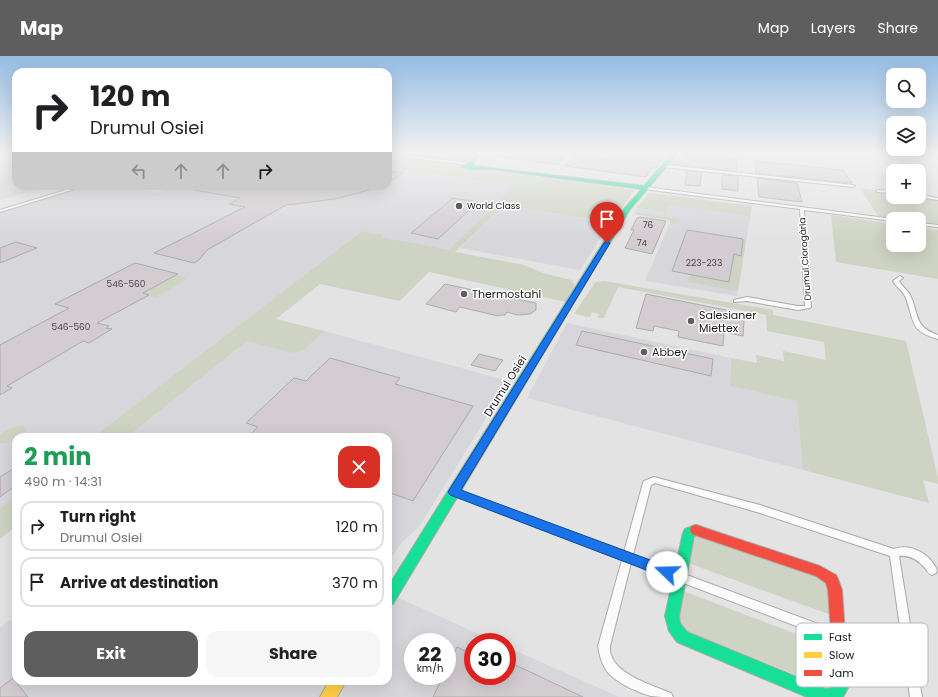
<!DOCTYPE html>
<meta charset="utf-8">
<style>
body{margin:0;font-family:Poppins,sans-serif;background:#f6f6f6;color:#202124;height:100vh;display:flex;flex-direction:column;font-size:15px;white-space:nowrap}
*{box-sizing:border-box;margin:0}
p{font-size:13px;color:#757577}
.icon{flex:none;width:22px;height:22px;fill:none;stroke:currentColor;stroke-width:2;stroke-linecap:round;stroke-linejoin:round}
.map{position:relative;flex:1;overflow:hidden}
.sheet{position:absolute;left:12px;top:377px;width:380px;height:252px;display:flex;flex-direction:column;background:#fff;border-radius:12px;box-shadow:0 4px 16px #0002}
.sheet>*{flex:none}
.guide{position:absolute;left:12px;top:12px;width:380px;height:122px;border-radius:12px;box-shadow:0 4px 16px #0002;background:#fff;color:#202124;overflow:hidden}
.buttons{position:absolute;left:886px;top:12px;display:grid;gap:8px}
.buttons a{display:grid;place-items:center;width:40px;height:40px;border-radius:8px;background:#fff;box-shadow:0 4px 16px #0002;font-size:20px}
.speed{position:absolute;left:404px;top:577px;display:flex;gap:8px;font-size:20px;font-weight:700;text-align:center}
.speed>*{display:grid;place-content:center;width:52px;height:52px;border-radius:50%;background:#fff;box-shadow:0 4px 16px #0002;line-height:1}
.speed small{font-size:10px;font-weight:400}
.speed .limit{border:6px solid #d22;background:#fff;color:#111}
.pin{position:absolute;display:grid;place-items:center;width:34px;height:34px;color:#fff;margin:-41px -17px;border-radius:50% 50% 50% 0;rotate:-45deg;box-shadow:0 0 4px #0007}
.pin .icon{rotate:45deg}
.me{position:absolute;width:44px;margin:-22px;rotate:291deg;stroke-linejoin:round;filter:drop-shadow(0 0 3px #0008)}
.turn{display:flex;align-items:center;gap:14px;height:84px;padding:0 12px;font-size:18px}
.turn .icon{width:52px;height:52px;stroke-width:2.5}
.turn b{display:block;font-size:28px;line-height:34px}
.lanes{display:flex;align-items:center;height:38px;padding:0 12px;background:#0003;justify-content:center;gap:20px;direction:ltr}
.lanes .off{opacity:.35}
.round{display:grid;place-items:center;flex:none;width:42px;height:42px;border-radius:12px;background:#f6f6f6}
.headline{display:flex;align-items:center;justify-content:space-between;height:68px;padding:0 12px}
h1{font-size:24px;font-weight:700;line-height:30px;color:#1e9e55}
.button{display:flex;gap:8px;margin-top:auto;padding:8px 12px}
.button a{flex:1;height:46px;border-radius:12px;background:#5e5e5f;color:#fff;font-size:16px;font-weight:700;line-height:46px;text-align:center}
.button a+a{background:#f6f6f6;color:#202124}
ul{padding:0;list-style:none}
li{display:flex;align-items:center;gap:12px;height:50px;margin:0 8px 6px;padding:0 4px;border:2px solid #e0e0e0;border-radius:12px}
li div{flex:1}
li b{display:block;font-size:15px}
li em{font-style:normal}
header{display:flex;align-items:center;gap:24px;box-sizing:border-box;height:56px;padding:0 20px;background:#5e5e5f;color:#fff}
header strong{font-size:19px}
nav{display:flex;gap:22px;margin-inline-start:auto;font-size:14px}
.map>svg:first-child{display:block}
</style>
<header>
<strong>Map</strong>
<nav><a>Map</a><a>Layers</a><a>Share</a></nav>
</header>
<div class="map">
<svg width="938" height="641" viewBox="0 0 938 641">
<rect width="100%" height="100%" fill="#e3e3e3"/>
<path fill="#d6d6db" fill-rule="evenodd" d="M16,101V130H50L0,144V105Z
M388,111L515,130L449,195L380,181L382,179L362,175L93,381H16V440L0,452V153L78,130H125L157,137L175,130H388Z
M651,137L752,150L737,240L645,225L671,165L634,158L648,138Z
M504,149L610,167L580,214L460,192Z
M567,267L731,302L730,330L797,345L803,414L527,342Z
M324,275L509,325L419,471L402,486L388,507V381H127L247,285L291,297L304,294Z
M388,537L496,586H473V620H507V591L619,641H0V572L9,564L16,568V625H388ZM413,586H447V620H413Z"/>
<path fill="#ced3c3" d="M388,96H475L468,107Z
M388,100L634,134L613,167L504,149L455,196L524,209L543,217L571,224L575,229L566,246L429,216L400,245L320,228L276,263L324,275L304,294L296,296L291,297L247,285L127,381H93L362,175L383,179L381,181L449,194L515,130L388,111Z
M860,132L893,137V141L938,143V168L919,166V163H898L878,160Z
M651,137L752,150L750,160L669,149L666,156L637,152L648,138Z
M635,156L679,163L676,168L670,167L671,164L634,158Z
M831,159L893,168V189H919V171L938,174V223L836,206Z
M743,183L746,184L738,235L688,226L690,218L729,226L734,198L741,199Z
M175,219L186,222L184,225L156,241L143,237Z
M604,225L773,254V259L906,285L938,422V428L923,424L929,447L803,414L797,345L730,330L731,302L757,307L756,299L784,305L783,295L826,304L824,286L767,275L766,259L618,231L604,262H597L599,258L592,256L590,261L574,258L594,228L596,226Z
M23,370L26,374L21,381H16V384L5,387H0V379C7,373 14,370 23,370Z
M16,440V470L0,483V452Z
M698,480L820,521L827,528L831,559L688,507L695,481Z
M683,535L833,592L831,628L824,630L686,575L679,564Z"/>
<path fill="#d3ccd0" stroke="#acacac" d="M496,96H557L564,97L559,109L496,100Z
M606,96H620L660,103V105L656,112H651L646,121L565,110L575,99L606,103Z
M685,98L737,103V115L672,108L674,105H684Z
M755,105L843,114L852,127L756,117Z
M388,115L402,117L388,127Z
M687,115L702,116L700,130L685,129Z
M722,119L738,120V135L722,133Z
M757,122L797,127L802,146L759,141Z
M194,130H376L377,132L335,143L286,149L207,194L199,204L194,207L154,197L245,151L229,148L240,142L194,134Z
M453,142L478,146L438,183L411,177Z
M640,161L666,165L652,198L625,192L634,174H631L637,162Z
M687,174L743,183L741,200L734,198L729,226L672,215Z
M16,186L37,192L0,207V192Z
M135,207L178,218L143,237L149,239L97,267L109,270L106,272L112,273L89,287L83,285L7,330L12,332L0,339V289L69,252L55,248Z
M445,228L536,247V254L530,258L517,259L507,256L505,259H500L498,260L460,251L456,256L426,248Z
M646,238L726,254L725,261L744,264L743,280L724,276L723,290L678,281L679,275L654,270L653,275L636,272Z
M582,275L713,303L711,320L576,289Z
M479,298L503,304L495,315L471,309Z
M330,302L400,322L395,328L473,350L413,445L388,436V381H248L258,371L246,367L294,322L306,325Z
M16,411V429L0,441V421Z
M457,591L473,599V620H507V605L583,641H433L443,620H447V612Z
M13,622L28,641H0V632Z"/>
<g fill="none" stroke-linecap="round" stroke-linejoin="round">
<defs>
<path id="street" d="M621,96H632L673,102L671,103Z
M388,97L467,107L469,108L467,109L388,99Z
M665,109L853,129L855,130L853,131L664,111L663,110Z
M79,130H85L0,156V154Z
M645,131L894,163H893V165L804,154L811,251L810,252L798,254L747,245L734,246V244L747,241L798,250H805L800,153L644,133L643,132Z
M878,134L893,135V137L877,136L876,135Z
M919,139L938,142V144L918,141H919Z
M919,167L938,169V171L919,169Z
M900,220L903,222L899,225C902,230 906,233 909,237C920,257 912,270 938,279V283C908,275 915,264 905,240C902,234 896,231 893,225Z
M654,421L760,449L894,493C911,487 930,498 937,514L936,517L932,519C928,517 927,515 925,512C918,504 910,499 899,500L922,641H910L906,612L631,507L610,590C610,593 610,597 611,599C617,619 654,630 671,637L673,641C666,641 658,641 651,640C637,636 614,626 606,614C601,606 599,598 598,590L622,504L451,438L450,436L451,434L454,432L457,434L624,496L643,427L644,425ZM655,427L760,457L890,500L904,600L633,499L651,429Z"/>
<path id="fast" d="M477,96H481L473,108L475,110L644,130L674,96H679L630,153L393,548L388,549V531L625,152L642,133L492,113H468L461,111V109L469,107Z
M696,469L700,470L702,474L700,478L694,480L679,560L680,567L687,576L826,633L831,632L833,629L831,577L833,572L838,570L843,572L845,577L849,630L843,641H807L677,586L669,575L665,560L683,477L685,473Z"/>
<path id="slow" d="M329,625H346L337,641H320Z"/>
<path id="jam" d="M696,469L820,510L836,519L838,523L842,534L845,577L843,582L838,584L833,582L831,577L828,534L826,527L816,520L692,478L690,474L692,470Z"/>
</defs>
<use href="#street" stroke="#a9a9a9" stroke-width="2"/>
<use href="#fast" stroke="#a9a9a9" stroke-width="2"/>
<use href="#slow" stroke="#a9a9a9" stroke-width="2"/>
<use href="#jam" stroke="#a9a9a9" stroke-width="2"/>
<use href="#street" fill="#fbfbfb" fill-rule="evenodd"/>
<use href="#fast" fill="#16e098" fill-rule="evenodd"/>
<use href="#slow" fill="#ffcf43" fill-rule="evenodd"/>
<use href="#jam" fill="#f24e42" fill-rule="evenodd"/>
</g>
<linearGradient id="sky" x2="0" y2="1"><stop stop-color="#95bce4"/><stop offset="0.52" stop-color="#f2f2f2"/><stop offset="1" stop-color="#f2f2f2" stop-opacity="0"/></linearGradient>
<rect width="938" height="186" fill="url(#sky)"/>
<path fill="#1a73e8" stroke="#114b97" d="M607,185L610,187L461,434L672,512L673,516L672,520L667,522L450,439L448,436L604,187Z"/>
<g fill="#5e5e5f" stroke="#fff" stroke-width="1.5">
<circle cx="459" cy="150" r="4"/>
<circle cx="464" cy="238" r="4"/>
<circle cx="691" cy="265" r="4"/>
<circle cx="644" cy="296" r="4"/>
</g>
<g text-anchor="middle" stroke-width="3" stroke-linejoin="round" paint-order="stroke">
<g font-size="9" fill="#171718" stroke="#fff" text-anchor="start">
<text x="467" y="153">World Class</text>
</g>
<g font-size="9" fill="#474547">
<text x="648" y="172">76</text>
<text x="642" y="190">74</text>
<text x="704" y="210">223-233</text>
<text x="126" y="231">546-560</text>
<text x="71" y="274">546-560</text>
</g>
<g font-size="9" fill="#171718" stroke="#fff">
<text transform="translate(805 203) rotate(-94)" y="3">Drumul Ciorogârla</text>
</g>
<g font-size="11" fill="#171718" stroke="#fff" text-anchor="start">
<text x="472" y="242">Thermostahl</text>
<text x="699" y="263">Salesianer<tspan x="699" dy="13">Miettex</tspan></text>
<text x="652" y="300">Abbey</text>
</g>
<g font-size="11" fill="#171718" stroke="#fff">
<text transform="translate(505 330) rotate(-58)" y="4">Drumul Osiei</text>
</g>
</g>
<rect x="796" y="567" width="132" height="64" rx="6" fill="#fff" stroke="#b9b9ba" stroke-width="1"/>
<rect x="804" y="578" width="18" height="6" fill="#16e098"/>
<rect x="804" y="596" width="18" height="6" fill="#ffcf43"/>
<rect x="804" y="614" width="18" height="6" fill="#f24e42"/>
<g font-size="11" fill="#171718">
<text x="829" y="585">Fast</text>
<text x="829" y="603">Slow</text>
<text x="829" y="621">Jam</text>
</g>
</svg>
<div class="buttons">
<a><svg class="icon" aria-label="search" viewBox="0 0 24 24"><circle cx="10" cy="10" r="6"/><path d="M15 15l6 6"/></svg></a>
<a><svg class="icon" aria-label="layers" viewBox="0 0 24 24"><path d="M12 4l9 5-9 5-9-5zM3 14l9 5 9-5"/></svg></a>
<a>+</a>
<a>−</a>
</div>
<div class="speed"><div>22<small>km/h</small></div><div class="limit">30</div></div>
<div class="pin" style="left:607px;top:187px;background:#d93025"><svg class="icon" aria-label="arrive" viewBox="0 0 24 24"><path d="M6 21V4h12l-3 4 3 4H6"/></svg></div>
<svg class="me" style="left:667px;top:516px" viewBox="-20 -20 40 40"><circle r="19" fill="#fff"/><path d="M0-13L10 11 0 6-10 11z" fill="#1a73e8"/></svg>
<div class="guide">
<div class="turn"><svg class="icon" aria-label="right" viewBox="0 0 24 24"><path d="M7 20v-9h11M14 6l5 5-5 5"/></svg><div><b>120 m</b>Drumul Osiei</div></div>
<div class="lanes"><svg class="icon off" aria-label="left" viewBox="0 0 24 24"><path d="M17 20v-9H6M10 6l-5 5 5 5"/></svg><svg class="icon off" aria-label="ahead" viewBox="0 0 24 24"><path d="M12 20V5M6 11l6-6 6 6"/></svg><svg class="icon off" aria-label="ahead" viewBox="0 0 24 24"><path d="M12 20V5M6 11l6-6 6 6"/></svg><svg class="icon" aria-label="right" viewBox="0 0 24 24"><path d="M7 20v-9h11M14 6l5 5-5 5"/></svg></div>
</div>
<section class="sheet">
<div class="headline"><div><h1>2 min</h1><p>490 m · 14:31</p></div><a class="round" style="background:#d93025;color:#fff"><svg class="icon" aria-label="close" viewBox="0 0 24 24"><path d="M6 6l12 12M18 6L6 18"/></svg></a></div>
<ul>
<li><svg class="icon" aria-label="right" viewBox="0 0 24 24"><path d="M7 20v-9h11M14 6l5 5-5 5"/></svg><div><b>Turn right</b><p>Drumul Osiei</p></div><em>120 m</em></li>
<li><svg class="icon" aria-label="arrive" viewBox="0 0 24 24"><path d="M6 21V4h12l-3 4 3 4H6"/></svg><div><b>Arrive at destination</b></div><em>370 m</em></li>
</ul>
<div class="button"><a>Exit</a><a>Share</a></div>
</section>
</div>
